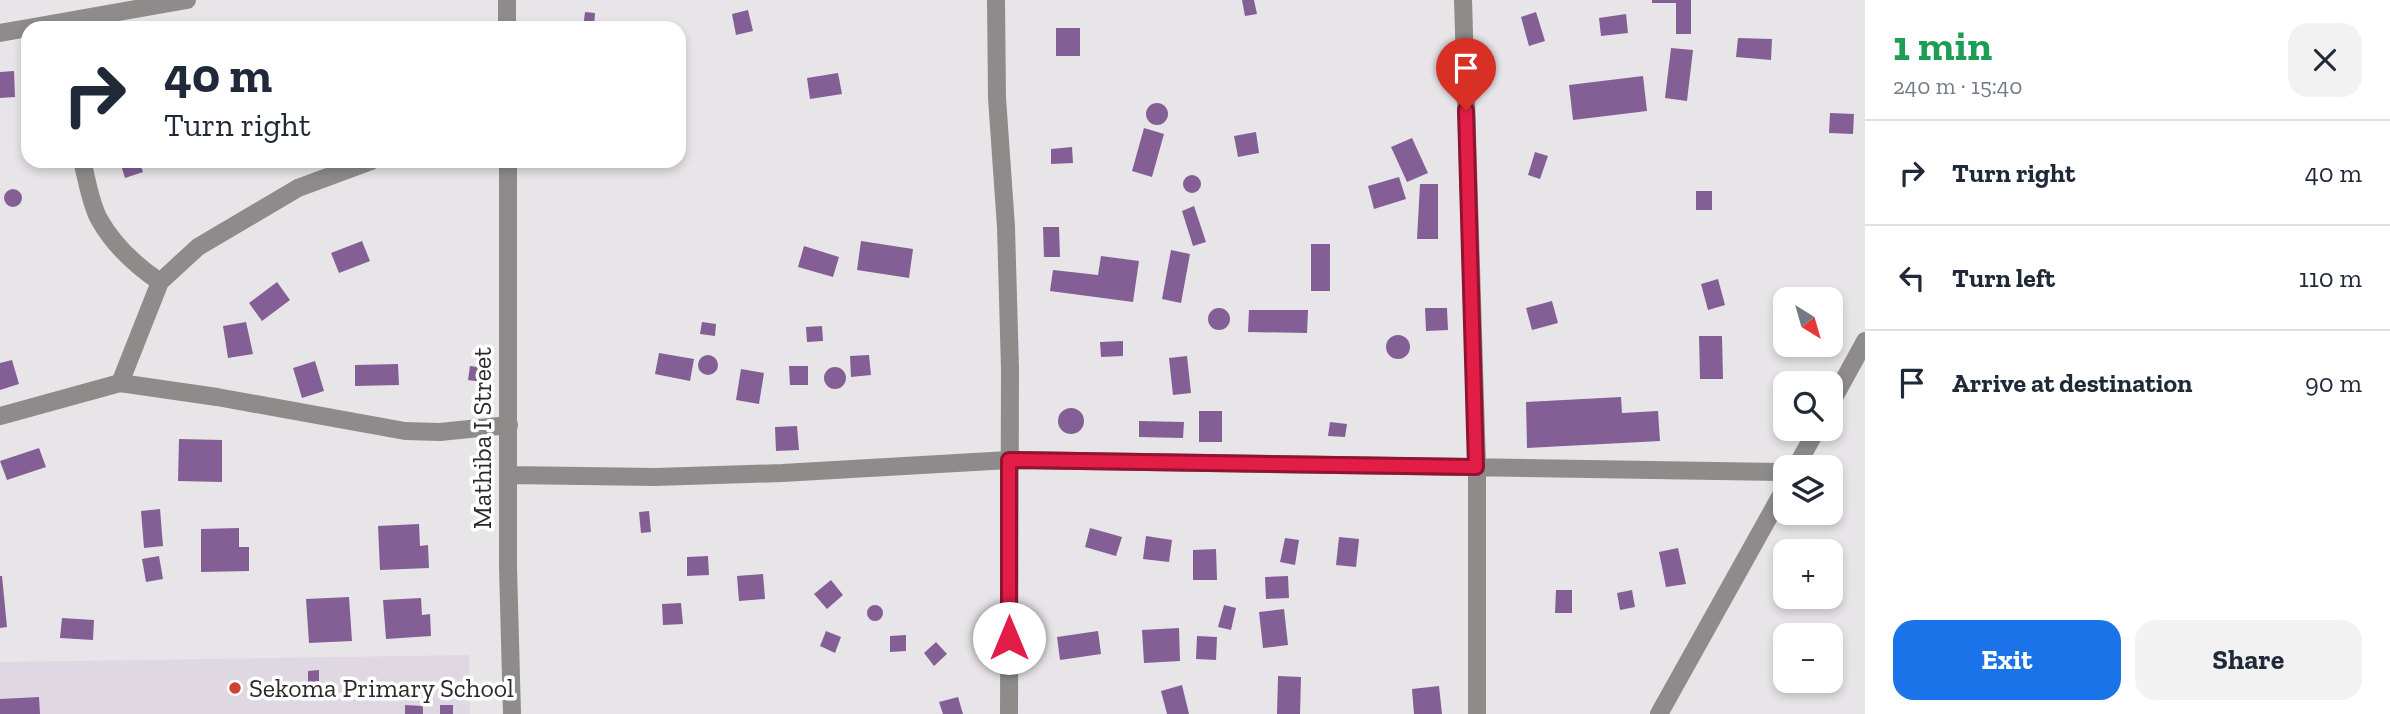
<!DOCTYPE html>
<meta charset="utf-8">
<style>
body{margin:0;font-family:"Zilla Slab",serif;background:#f2f2f3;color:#1f2937;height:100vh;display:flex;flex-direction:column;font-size:26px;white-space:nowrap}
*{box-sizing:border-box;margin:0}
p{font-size:23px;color:#747a83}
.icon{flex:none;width:38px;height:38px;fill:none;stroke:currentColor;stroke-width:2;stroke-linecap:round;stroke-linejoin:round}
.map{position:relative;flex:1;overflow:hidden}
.details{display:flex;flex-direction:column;background:#fff;width:525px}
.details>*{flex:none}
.hud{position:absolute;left:21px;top:21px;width:665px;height:147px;border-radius:21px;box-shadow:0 4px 10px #0003;background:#fff;color:#1f2937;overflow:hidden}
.needle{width:46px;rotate:143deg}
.tools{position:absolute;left:1773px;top:287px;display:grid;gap:14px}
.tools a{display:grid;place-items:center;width:70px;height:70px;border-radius:14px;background:#fff;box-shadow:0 4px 10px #0003;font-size:35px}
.pin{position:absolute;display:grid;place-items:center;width:60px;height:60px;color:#fff;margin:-72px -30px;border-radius:50% 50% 50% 0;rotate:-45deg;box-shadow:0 0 7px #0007}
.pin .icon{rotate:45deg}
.me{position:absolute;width:77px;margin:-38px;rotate:0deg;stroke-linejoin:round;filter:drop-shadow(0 0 5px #0008)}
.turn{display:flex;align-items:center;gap:24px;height:147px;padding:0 28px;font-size:32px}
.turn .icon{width:91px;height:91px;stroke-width:2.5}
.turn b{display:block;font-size:49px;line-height:60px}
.round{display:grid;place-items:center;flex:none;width:74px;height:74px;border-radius:21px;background:#f2f2f3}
.overview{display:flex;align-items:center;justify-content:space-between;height:119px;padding:0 28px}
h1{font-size:42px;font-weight:800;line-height:52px;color:#1e9e55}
.primary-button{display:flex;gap:14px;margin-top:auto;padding:14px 28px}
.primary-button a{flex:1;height:80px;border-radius:21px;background:#1a73e8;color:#fff;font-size:28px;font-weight:800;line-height:80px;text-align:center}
.primary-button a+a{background:#f2f2f3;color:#1f2937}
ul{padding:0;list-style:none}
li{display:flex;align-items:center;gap:21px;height:105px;padding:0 28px;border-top:2px solid #e0e1e3}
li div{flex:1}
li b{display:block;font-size:26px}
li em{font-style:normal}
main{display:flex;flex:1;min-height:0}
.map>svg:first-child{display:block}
</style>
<main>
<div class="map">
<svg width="1865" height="714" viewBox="0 0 1865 714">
<rect width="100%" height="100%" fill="#e7e5e8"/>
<path fill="#dfd8e2" d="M469,655L470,714H0V662Z"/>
<path fill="#845f95" d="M1242,0H1254L1257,14L1245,16Z
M1652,0H1691V34H1676V3H1652Z
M748,10L753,31L736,35L732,14Z
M585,12L595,13L594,28H583Z
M1536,12L1545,41L1529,46L1521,17Z
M1626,14L1628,33L1601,36L1599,18Z
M1056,28H1080V56H1056Z
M1738,38L1772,39L1771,60L1736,57Z
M1671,48L1693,50L1687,101L1665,98Z
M14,71L15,97L0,98V72Z
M838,73L842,94L810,99L807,78Z
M1643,76L1647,111L1573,120L1569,85Z
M1146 114a11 11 0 1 1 22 0a11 11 0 1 1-22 0Z
M1830,113L1854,114L1853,134L1829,133Z
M1144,128L1164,134L1152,177L1132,171Z
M1256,132L1259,153L1238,157L1234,136Z
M1412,138L1428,173L1407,182L1391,147Z
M1072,147L1073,163L1051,164V149Z
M1535,152L1548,156L1540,179L1528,175Z
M111,161H139L143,172L125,178L120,162L112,164Z
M1183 184a9 9 0 1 1 18 0a9 9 0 1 1-18 0Z
M1399,177L1406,199L1374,209L1368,186Z
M1420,184H1438V239H1417Z
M4 198a9 9 0 1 1 18 0a9 9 0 1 1-18 0Z
M1696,191H1712V210H1696Z
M1194,206L1206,242L1193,246L1182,211Z
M1043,227H1059L1060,257H1044Z
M362,241L370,261L339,273L331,253Z
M861,241L913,249L909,278L857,270Z
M1311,244H1330V291H1311Z
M804,246L839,257L833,277L798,267Z
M1171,250L1190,254L1181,303L1162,299Z
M1101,256L1139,261L1133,302L1050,291L1053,270L1098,275Z
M1718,279L1725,305L1708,310L1701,284Z
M277,282L290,300L262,321L249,303Z
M1552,301L1558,323L1532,330L1526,308Z
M1425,308H1447L1448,330L1426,331Z
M1208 319a11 11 0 1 1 22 0a11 11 0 1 1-22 0Z
M1249,310H1308L1307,333L1248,332Z
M246,322L253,354L228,358L223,326Z
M702,322L716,324L715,336L700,334Z
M822,326L823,341L807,342L806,327Z
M1386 347a12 12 0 1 1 24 0a12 12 0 1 1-24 0Z
M1699,336H1722L1723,379H1700Z
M1123,341V356L1101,357L1100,342Z
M659,353L694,359L690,381L655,374Z
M698 365a10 10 0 1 1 20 0a10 10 0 1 1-20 0Z
M869,355L871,375L851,377L850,356Z
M1187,356L1191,393L1173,395L1169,358Z
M12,360L19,384L0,390V363Z
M315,361L324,391L302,398L293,368Z
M398,364L399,385L355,386V365Z
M470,366L485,368L483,382L468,380Z
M789,366H808V385H790Z
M824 378a11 11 0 1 1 22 0a11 11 0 1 1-22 0Z
M741,369L764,373L759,404L736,400Z
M1621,397L1622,413L1658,411L1660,441L1527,448L1526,402Z
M1058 421a13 13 0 1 1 26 0a13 13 0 1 1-26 0Z
M1199,411H1222V442H1199Z
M1139,421L1184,422L1183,438L1139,437Z
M1330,422L1347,424L1345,437L1328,436Z
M797,426L799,450L776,451L775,427Z
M179,439L222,440V482L178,481Z
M39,448L46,467L7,480L0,461Z
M160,509L163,546L144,548L141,511Z
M649,511L651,532L641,533L639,512Z
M419,524L420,546L428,545L429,568L380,570L378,526Z
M239,528V547H249V571L201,572V529Z
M1090,528L1122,537L1116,556L1085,547Z
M1146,536L1172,540L1169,562L1143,559Z
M1339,537L1359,539L1356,567L1336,565Z
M1285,538L1299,540L1295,565L1280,562Z
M1678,548L1686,584L1666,587L1659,552Z
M1216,549L1217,580H1193V550Z
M159,556L163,579L146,582L142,559Z
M708,556L709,575L687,576V557Z
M763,574L765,599L739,601L737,576Z
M0,576H2L7,627L0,628Z
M1288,576L1289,598L1266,599L1265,577Z
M831,580L843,595L827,609L814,594Z
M1556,590H1572V613H1555Z
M1632,590L1635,607L1620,610L1617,593Z
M349,597L352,641L309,643L306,599Z
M421,598L422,615L430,614L431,636L386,639L383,600Z
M681,603L683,624L663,625L662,604Z
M867 613a8 8 0 1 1 16 0a8 8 0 1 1-16 0Z
M1224,605L1236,608L1231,630L1218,627Z
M1284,609L1288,645L1263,648L1259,612Z
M62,618L94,620L93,640L60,638Z
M1179,628L1180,661L1144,663L1142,630Z
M826,631L841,637L835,653L820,646Z
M1098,631L1101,654L1060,660L1057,637Z
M906,635V651L890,652V636Z
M1197,636L1217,637L1216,660L1196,659Z
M936,642L947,654L934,666L924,653Z
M319,670V681L308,682V671Z
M1278,676L1301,677L1300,714H1277Z
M1182,685L1189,714H1167L1161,691Z
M1439,686L1442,714H1414L1412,689Z
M39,697L40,714H0V699Z
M958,697L963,714H943L939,702Z
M405,705L423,706V714H405Z
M440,705H453V714H440Z"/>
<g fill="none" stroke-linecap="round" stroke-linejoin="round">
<path stroke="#8e8c8b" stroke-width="18" d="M507,0V28
M996,0L997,98L1006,227L1010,369L1009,714
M1463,0L1477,467V714
M28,28L187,0
M0,33L28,28
M82,161C87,179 90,202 99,219C114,246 135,265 160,282
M508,161V567L512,714
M120,383L160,282L198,247L298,188L371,161
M1830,405L1865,341
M0,416L120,383L217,397L405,431L440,432L509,425
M1796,467L1817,429
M509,475L655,477L782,473L1009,460L1785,472
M1659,714L1785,488"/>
</g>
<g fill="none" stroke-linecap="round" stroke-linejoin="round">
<defs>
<path id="route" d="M1009,638V460L1476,467L1466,110"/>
</defs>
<use href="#route" stroke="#92132f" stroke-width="18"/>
<use href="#route" stroke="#e11d48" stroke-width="12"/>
</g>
<circle fill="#cf4136" stroke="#fff" stroke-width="2.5" cx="235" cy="688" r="7"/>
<g text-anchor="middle" stroke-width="7" stroke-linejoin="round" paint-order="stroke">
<g font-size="26" fill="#2b2a2b" stroke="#fff">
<text transform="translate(482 438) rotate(-90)" y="9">Mathiba I Street</text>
</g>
<g font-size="26" fill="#2b2a2b" stroke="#fff" text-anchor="start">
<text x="249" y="697">Sekoma Primary School</text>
</g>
</g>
</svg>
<div class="tools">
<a><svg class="needle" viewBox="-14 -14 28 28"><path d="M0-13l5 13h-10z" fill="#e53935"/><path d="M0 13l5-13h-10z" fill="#747a83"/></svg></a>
<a><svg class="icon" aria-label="search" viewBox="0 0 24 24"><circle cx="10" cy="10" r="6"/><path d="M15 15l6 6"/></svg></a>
<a><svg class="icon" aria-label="layers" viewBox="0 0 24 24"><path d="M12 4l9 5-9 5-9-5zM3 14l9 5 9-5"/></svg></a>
<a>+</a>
<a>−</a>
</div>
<div class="pin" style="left:1466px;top:110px;background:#d93025"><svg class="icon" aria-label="arrive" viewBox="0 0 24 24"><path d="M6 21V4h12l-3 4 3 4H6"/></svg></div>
<svg class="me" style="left:1009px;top:638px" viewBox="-20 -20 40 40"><circle r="19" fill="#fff"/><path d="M0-13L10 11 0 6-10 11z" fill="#e11d48"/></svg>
<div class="hud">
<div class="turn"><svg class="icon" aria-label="right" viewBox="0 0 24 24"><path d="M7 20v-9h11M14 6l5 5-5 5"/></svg><div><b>40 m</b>Turn right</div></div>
</div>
</div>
<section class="details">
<div class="overview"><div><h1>1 min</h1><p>240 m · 15:40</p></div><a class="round"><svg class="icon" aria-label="close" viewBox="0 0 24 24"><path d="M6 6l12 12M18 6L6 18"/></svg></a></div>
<ul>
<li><svg class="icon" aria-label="right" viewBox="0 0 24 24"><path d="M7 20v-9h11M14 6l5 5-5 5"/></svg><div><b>Turn right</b></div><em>40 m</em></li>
<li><svg class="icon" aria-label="left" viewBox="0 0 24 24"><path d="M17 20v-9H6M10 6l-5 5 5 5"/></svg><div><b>Turn left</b></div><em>110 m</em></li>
<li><svg class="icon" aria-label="arrive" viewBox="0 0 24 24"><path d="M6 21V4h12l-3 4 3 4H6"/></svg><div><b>Arrive at destination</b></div><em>90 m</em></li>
</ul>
<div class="primary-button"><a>Exit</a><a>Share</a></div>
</section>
</main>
